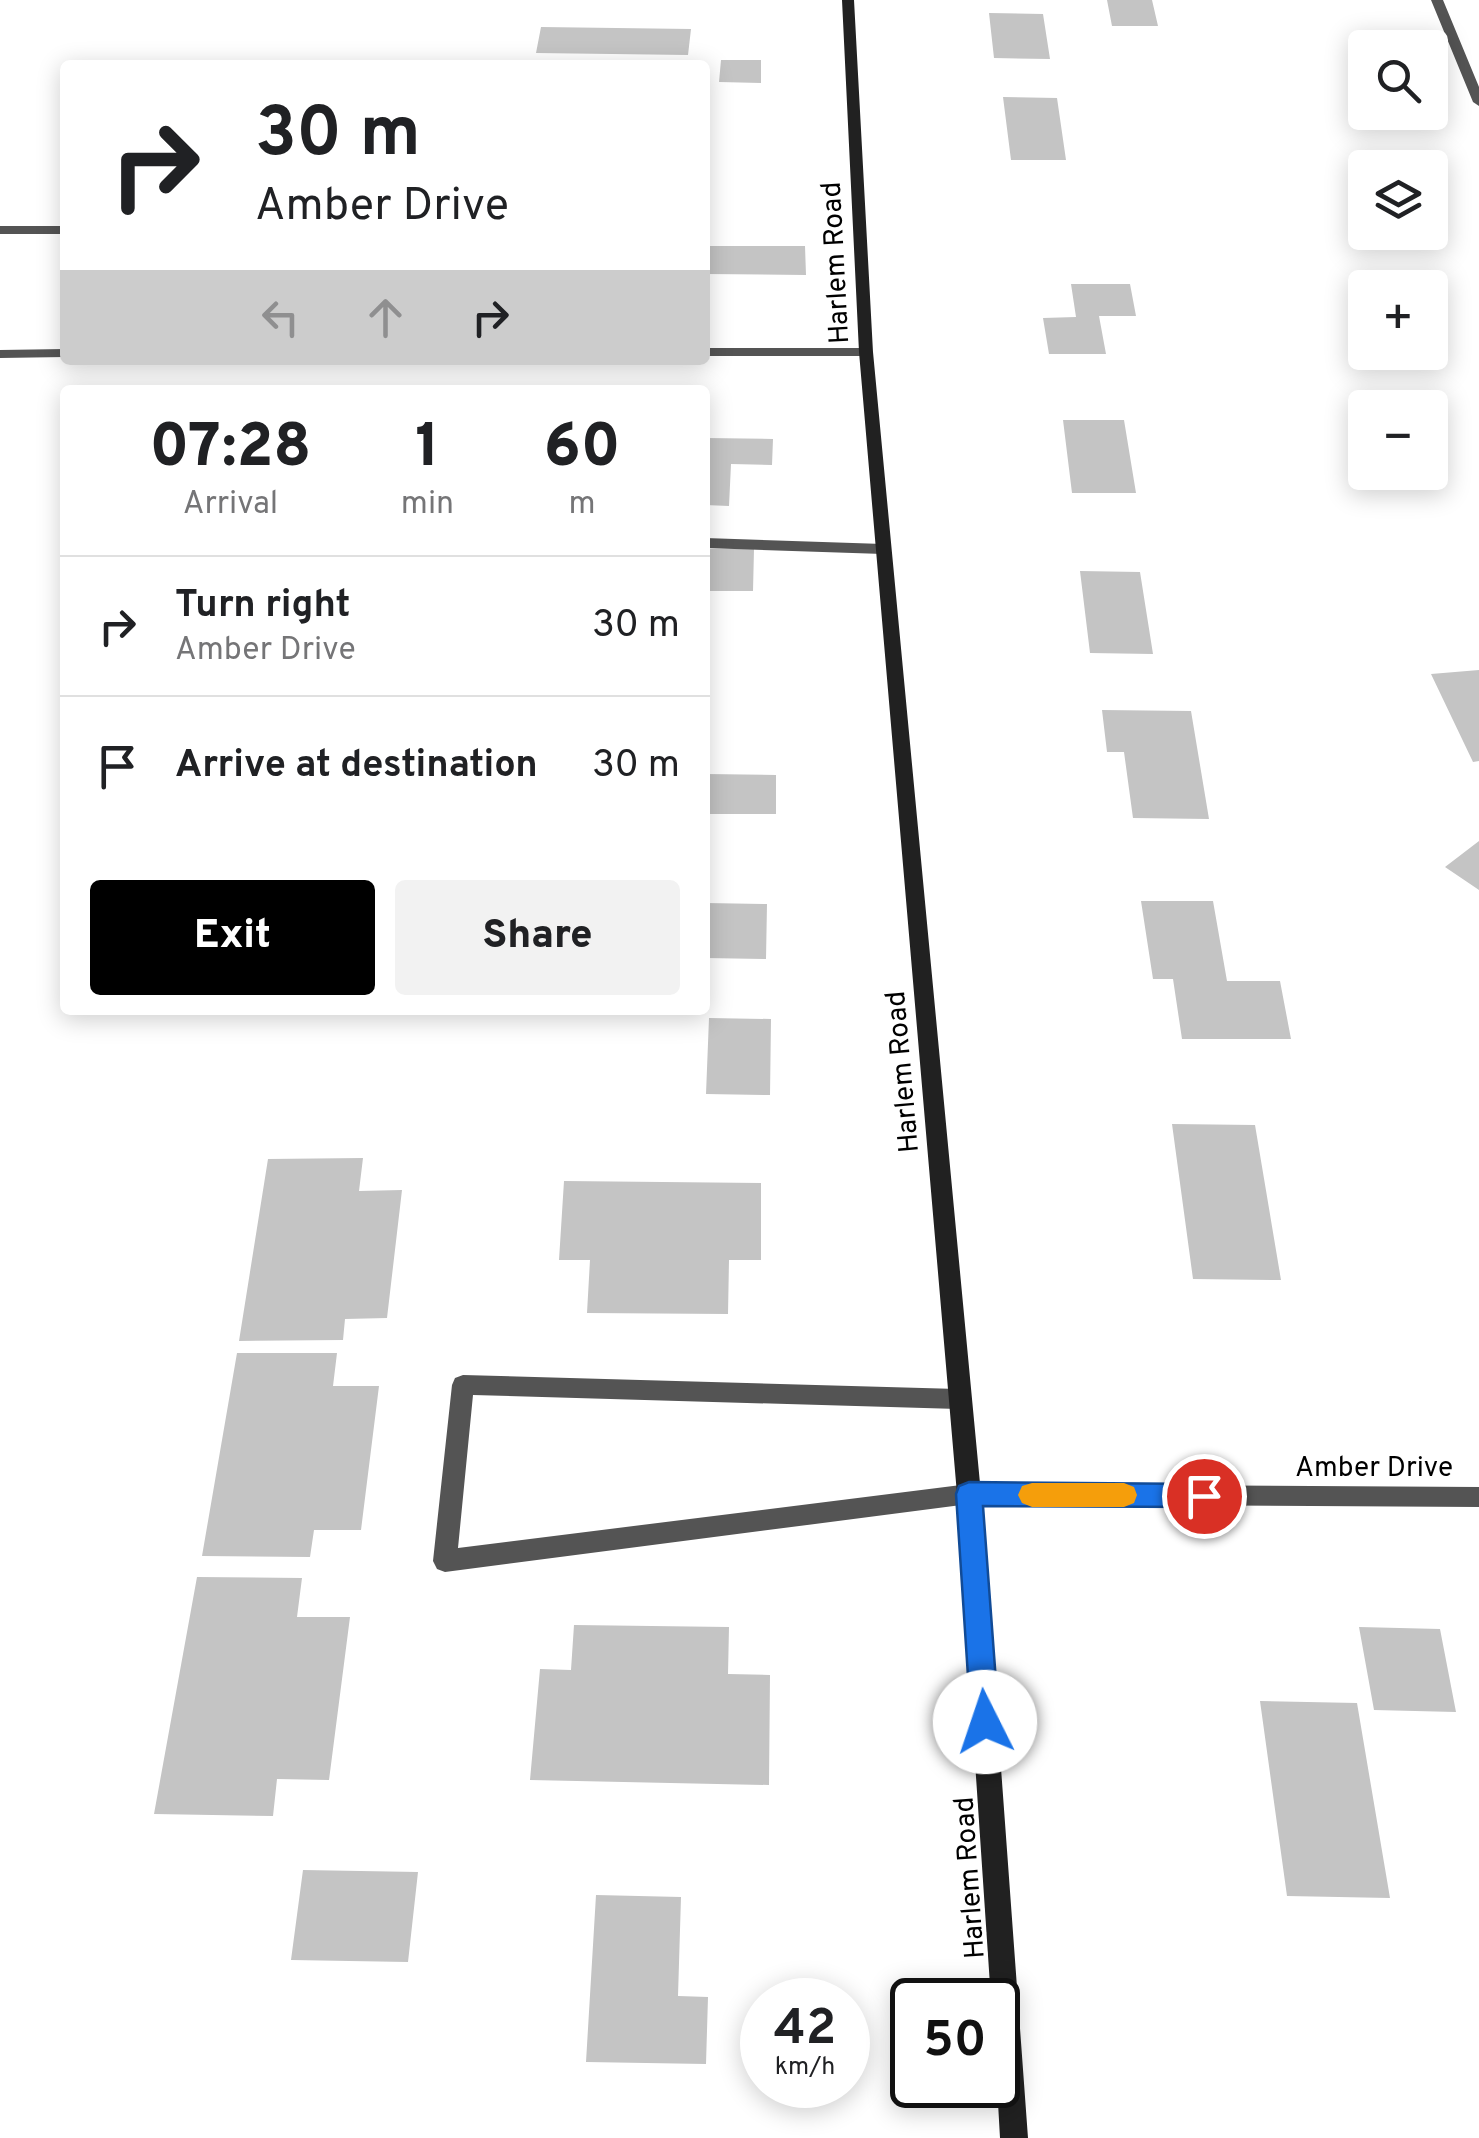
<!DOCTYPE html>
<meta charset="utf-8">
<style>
body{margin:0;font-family:Overpass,sans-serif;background:#f2f2f2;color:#202124;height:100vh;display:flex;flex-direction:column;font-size:38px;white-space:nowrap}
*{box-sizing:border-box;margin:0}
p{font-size:32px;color:#757577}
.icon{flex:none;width:55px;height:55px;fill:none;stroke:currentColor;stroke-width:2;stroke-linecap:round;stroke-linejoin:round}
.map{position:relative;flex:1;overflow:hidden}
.side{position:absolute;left:60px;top:385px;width:650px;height:630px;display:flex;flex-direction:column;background:#fff;border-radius:10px;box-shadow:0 5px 25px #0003}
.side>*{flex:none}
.top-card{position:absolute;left:60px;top:60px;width:650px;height:305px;border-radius:10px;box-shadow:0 5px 25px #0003;background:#fff;color:#202124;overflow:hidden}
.buttons{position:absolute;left:1348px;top:30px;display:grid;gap:20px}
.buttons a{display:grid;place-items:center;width:100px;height:100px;border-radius:10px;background:#fff;box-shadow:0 5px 25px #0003;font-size:50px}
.speed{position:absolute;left:740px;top:1978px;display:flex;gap:20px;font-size:50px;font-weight:700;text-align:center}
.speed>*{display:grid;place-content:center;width:130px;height:130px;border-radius:50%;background:#fff;box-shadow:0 5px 25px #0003;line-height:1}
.speed small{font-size:25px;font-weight:400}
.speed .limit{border:5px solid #111;border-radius:15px;background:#fff;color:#111}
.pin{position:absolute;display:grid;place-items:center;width:85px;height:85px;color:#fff;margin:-42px;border:5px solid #fff;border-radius:50%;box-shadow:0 2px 10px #0007}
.me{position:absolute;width:110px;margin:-55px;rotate:356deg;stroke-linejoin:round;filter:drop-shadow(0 0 8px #0008)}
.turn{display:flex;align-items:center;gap:35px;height:210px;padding:0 30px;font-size:45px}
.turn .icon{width:130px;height:130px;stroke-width:2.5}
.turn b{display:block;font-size:70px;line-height:85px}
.lanes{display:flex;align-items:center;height:95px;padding:0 30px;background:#0003;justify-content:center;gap:50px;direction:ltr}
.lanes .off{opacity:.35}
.eta{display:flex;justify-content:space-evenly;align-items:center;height:170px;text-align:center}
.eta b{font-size:60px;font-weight:800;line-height:70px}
.action{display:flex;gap:20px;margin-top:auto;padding:20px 30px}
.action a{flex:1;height:115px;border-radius:10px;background:#000;color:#fff;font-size:40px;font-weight:800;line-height:115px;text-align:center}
.action a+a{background:#f2f2f2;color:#202124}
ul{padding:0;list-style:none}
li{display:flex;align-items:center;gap:30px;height:140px;padding:0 30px;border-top:2px solid #e0e0e0}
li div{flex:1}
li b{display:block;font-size:38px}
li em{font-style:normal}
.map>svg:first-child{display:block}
</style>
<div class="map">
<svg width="1479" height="2138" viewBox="0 0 1479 2138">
<rect width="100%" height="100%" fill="#fff"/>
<path fill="#c4c4c4" d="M1107,0H1152L1158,26H1112Z
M989,13L1043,14L1050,59L994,58Z
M541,27L691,29L688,55L536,53Z
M721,60H761V83L719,82Z
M1003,97L1057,98L1066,160H1011Z
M705,246H805L806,275L705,274Z
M1071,284H1130L1136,316H1099L1106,354H1049L1043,318L1076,317Z
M1063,420H1124L1136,493H1072Z
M705,438L773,439L772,465L731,464L729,506L705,505Z
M706,549H754L753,591H705Z
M1080,571L1140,572L1153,654L1090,653Z
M1479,670V761L1473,762L1431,674Z
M1102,710L1191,711L1209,819L1133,818L1124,752H1107Z
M705,774L776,775V814H705Z
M1479,841V890L1445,867Z
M1141,901H1213L1227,981H1280L1291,1039H1182L1173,979H1153Z
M705,903L767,904L766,959L705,958Z
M709,1018L771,1019L770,1095L706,1094Z
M1172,1124L1255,1125L1281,1280L1193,1279Z
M363,1158L359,1191L402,1190L387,1318L345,1319L343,1340L239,1341L268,1159Z
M564,1181L761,1183V1260H729L728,1314L587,1313L590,1260H559Z
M237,1353H337L333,1386H379L361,1530H314L310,1557L202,1556Z
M197,1577L302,1578L297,1617H350L329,1780L277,1779L273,1816L154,1814Z
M574,1625L729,1627L728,1674L770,1675L769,1785L530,1780L540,1669L571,1670Z
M1359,1627L1440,1629L1456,1712L1374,1710Z
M1260,1701L1357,1703L1390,1898L1287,1896Z
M303,1870L418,1872L408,1962L291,1960Z
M596,1895L681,1897L678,1996L708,1997L706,2064L586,2062Z"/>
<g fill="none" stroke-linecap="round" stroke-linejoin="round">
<path fill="#545454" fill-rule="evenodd" d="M0,226H65V234H0Z
M705,538L883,544L891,549L883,554L705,548Z
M463,1375L958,1389L966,1392L969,1399L966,1406L958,1409L473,1395L458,1548L969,1484L977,1487L981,1494L977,1501L969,1504L445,1572L437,1569L433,1561L452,1385L455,1378Z"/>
<path fill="#545454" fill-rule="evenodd" d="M1431,0H1443L1479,87V106L1473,102Z
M705,348H866L873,352L866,356H705Z
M65,349V357L0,358V350Z
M969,1484L1479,1487V1507L969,1504L961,1501L957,1494L961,1487Z"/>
<path fill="#212121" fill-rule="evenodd" d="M842,0H854L873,352L981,1494L1028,2138H1000L997,2085L998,2000H991L957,1494L859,352Z"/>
</g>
<path fill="#1a73e8" stroke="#114b97" stroke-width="2.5" d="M969,1482L1204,1484L1214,1487L1217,1496L1214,1504L1204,1507L983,1506L999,1722L995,1731L985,1735L975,1731L971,1722L956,1494L959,1486Z"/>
<path fill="#f59e0b" d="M1032,1483H1124L1134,1487L1137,1495L1134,1503L1124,1507H1032L1022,1503L1018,1495L1022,1486Z"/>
<g text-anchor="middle" stroke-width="8" stroke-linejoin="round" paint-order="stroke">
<g font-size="28" fill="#000" stroke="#fff">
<text transform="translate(834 263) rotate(-93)" y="10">Harlem Road</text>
<text transform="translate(901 1072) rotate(-95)" y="10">Harlem Road</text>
<text x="1374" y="1476">Amber Drive</text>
<text transform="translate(968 1878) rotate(-94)" y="10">Harlem Road</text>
</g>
</g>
</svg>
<div class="buttons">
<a><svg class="icon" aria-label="search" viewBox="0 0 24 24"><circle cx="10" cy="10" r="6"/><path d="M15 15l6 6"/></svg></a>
<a><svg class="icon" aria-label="layers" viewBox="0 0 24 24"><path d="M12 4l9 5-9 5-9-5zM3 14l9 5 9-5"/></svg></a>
<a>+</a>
<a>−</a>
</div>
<div class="speed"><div>42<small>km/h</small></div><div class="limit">50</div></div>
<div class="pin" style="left:1204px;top:1496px;background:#d93025"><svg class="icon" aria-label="arrive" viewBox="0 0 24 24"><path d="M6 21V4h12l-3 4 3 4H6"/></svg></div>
<svg class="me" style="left:985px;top:1722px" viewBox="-20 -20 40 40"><circle r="19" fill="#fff"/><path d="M0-13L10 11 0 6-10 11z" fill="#1a73e8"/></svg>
<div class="top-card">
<div class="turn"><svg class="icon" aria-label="right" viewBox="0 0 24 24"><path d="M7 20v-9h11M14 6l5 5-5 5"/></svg><div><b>30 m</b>Amber Drive</div></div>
<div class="lanes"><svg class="icon off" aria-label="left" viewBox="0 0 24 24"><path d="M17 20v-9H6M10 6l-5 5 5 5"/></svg><svg class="icon off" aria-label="ahead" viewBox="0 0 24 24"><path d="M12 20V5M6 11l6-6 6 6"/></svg><svg class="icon" aria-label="right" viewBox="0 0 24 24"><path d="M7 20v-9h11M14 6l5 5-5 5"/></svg></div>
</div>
<section class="side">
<div class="eta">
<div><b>07:28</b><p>Arrival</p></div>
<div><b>1</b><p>min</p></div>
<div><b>60</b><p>m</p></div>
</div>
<ul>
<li><svg class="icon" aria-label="right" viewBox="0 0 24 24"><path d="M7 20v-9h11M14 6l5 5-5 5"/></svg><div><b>Turn right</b><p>Amber Drive</p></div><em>30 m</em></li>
<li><svg class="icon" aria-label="arrive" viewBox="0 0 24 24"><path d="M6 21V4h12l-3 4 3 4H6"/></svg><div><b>Arrive at destination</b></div><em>30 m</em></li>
</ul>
<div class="action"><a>Exit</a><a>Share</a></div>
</section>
</div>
